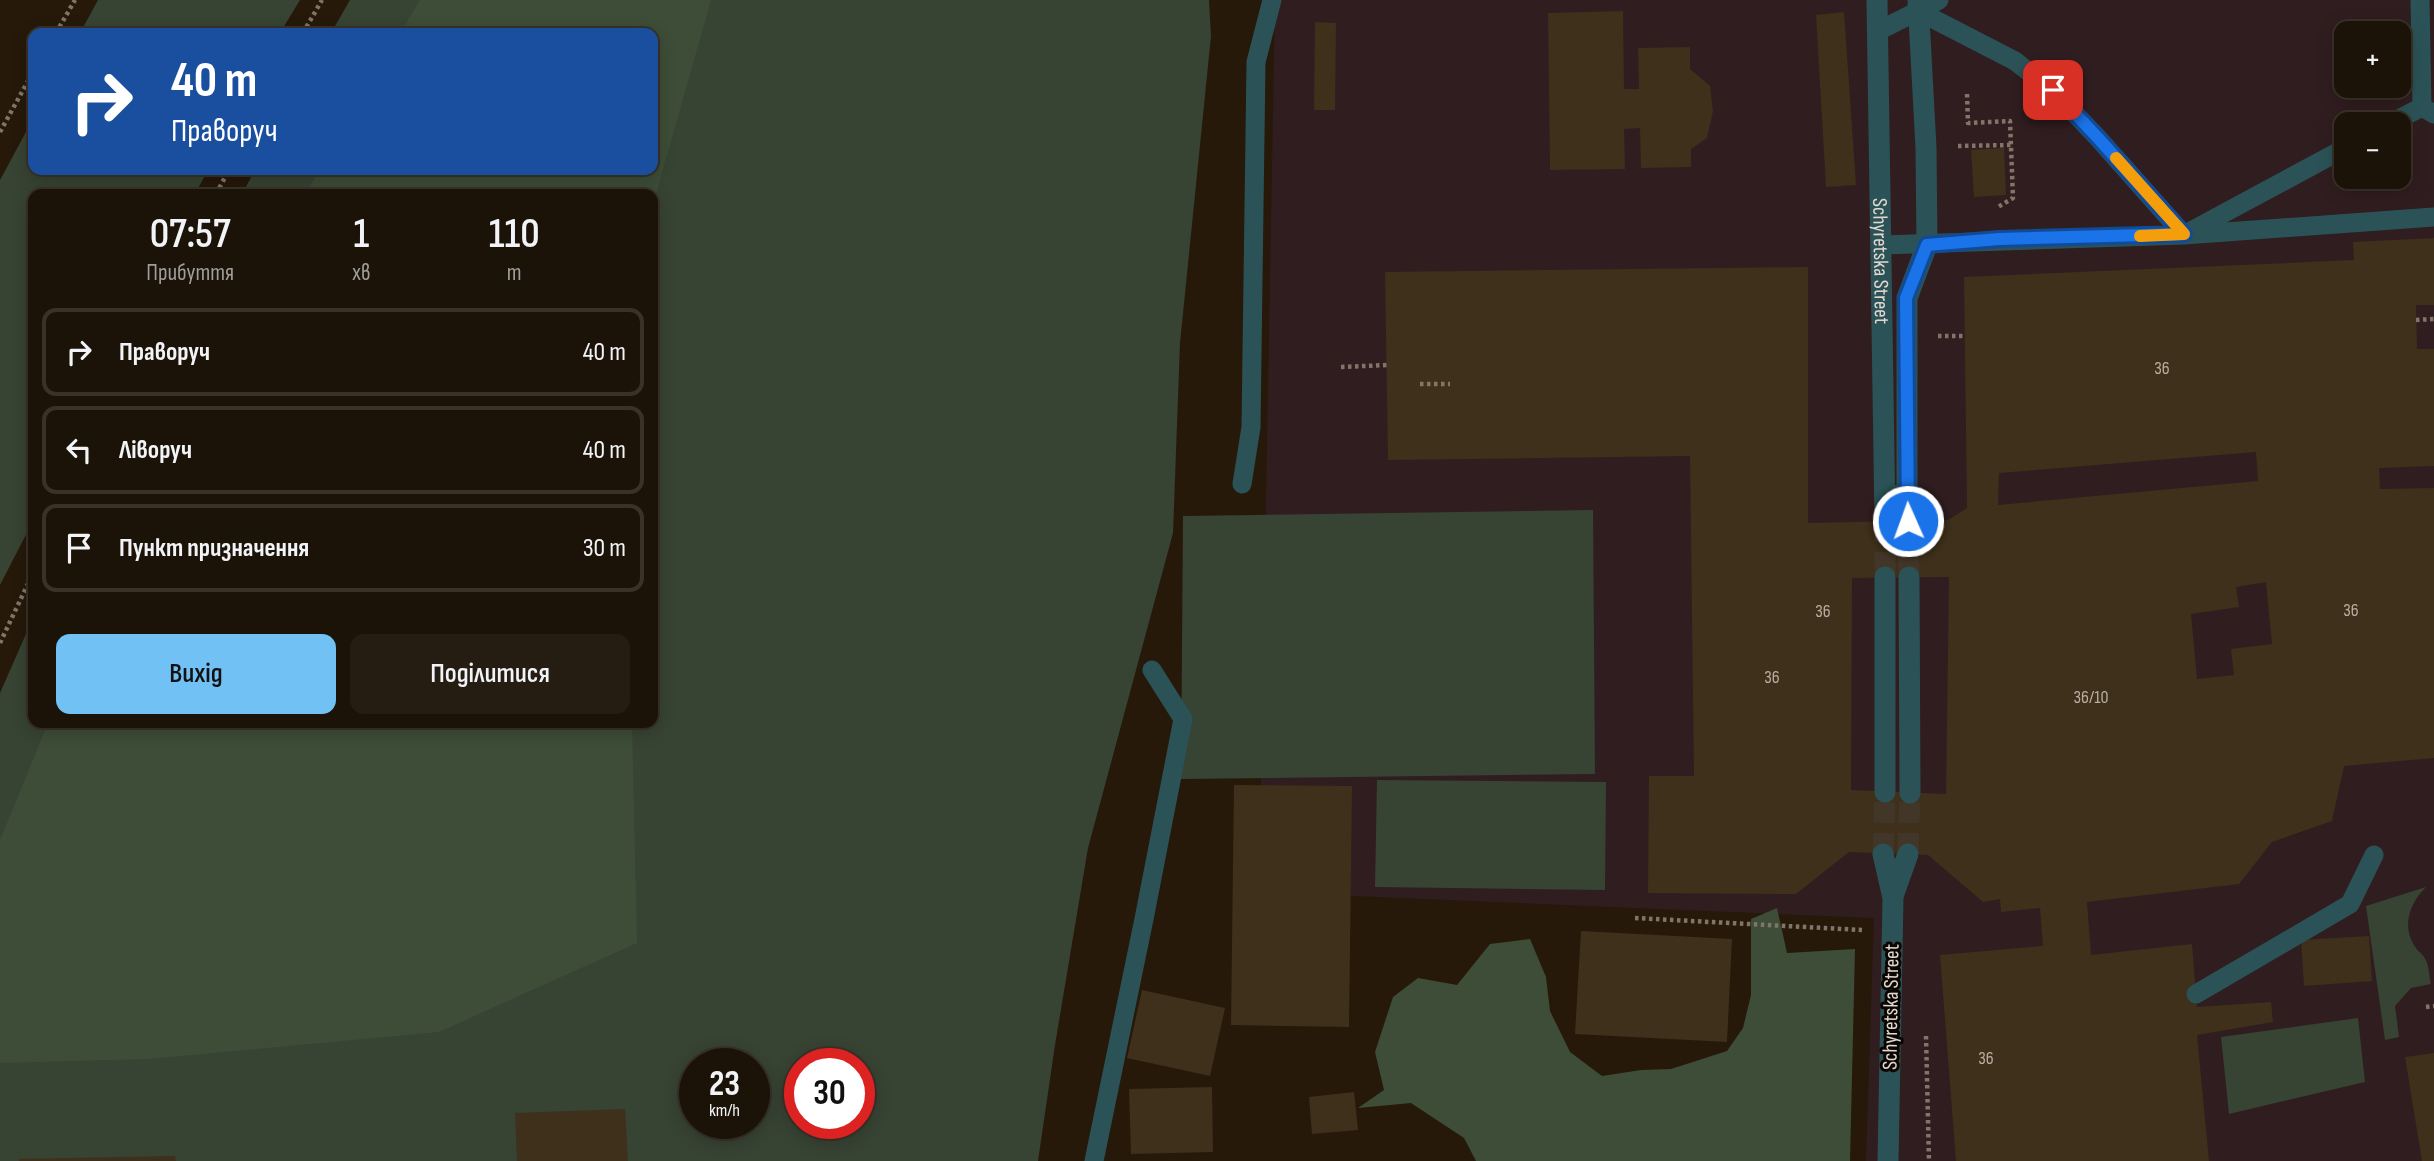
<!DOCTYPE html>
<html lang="uk">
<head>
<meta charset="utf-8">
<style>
	:root { --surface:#1c1308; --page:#251c12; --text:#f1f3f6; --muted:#a09e9c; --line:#3a3229; --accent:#71c1f5 }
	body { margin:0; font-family:"Sofia Sans Condensed",sans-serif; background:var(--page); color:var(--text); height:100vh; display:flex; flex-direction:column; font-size:26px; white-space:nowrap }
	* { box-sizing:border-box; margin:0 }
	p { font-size:23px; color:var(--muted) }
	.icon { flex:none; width:38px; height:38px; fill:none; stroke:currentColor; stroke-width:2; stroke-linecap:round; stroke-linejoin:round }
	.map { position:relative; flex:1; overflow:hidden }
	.panel { position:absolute; left:28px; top:189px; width:630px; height:539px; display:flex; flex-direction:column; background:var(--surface); border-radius:14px; box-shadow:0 4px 18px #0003,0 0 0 2px var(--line) }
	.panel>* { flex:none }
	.banner { position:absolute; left:28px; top:28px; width:630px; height:147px; border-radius:14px; box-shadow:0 4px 18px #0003,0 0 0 2px var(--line); background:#1a4fa0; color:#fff; overflow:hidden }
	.controls { position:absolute; left:2334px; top:21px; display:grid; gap:14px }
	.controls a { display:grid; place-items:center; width:77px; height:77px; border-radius:14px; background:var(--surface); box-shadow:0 4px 18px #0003,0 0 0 2px var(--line); font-size:35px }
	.speed { position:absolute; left:679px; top:1048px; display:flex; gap:14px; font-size:35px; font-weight:700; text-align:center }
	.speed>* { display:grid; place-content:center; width:91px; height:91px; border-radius:50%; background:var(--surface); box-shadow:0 4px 18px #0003,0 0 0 2px var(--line); line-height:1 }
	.speed small { font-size:18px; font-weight:400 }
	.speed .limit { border:10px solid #d22; background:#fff; color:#111 }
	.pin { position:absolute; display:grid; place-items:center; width:60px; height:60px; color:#fff; margin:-30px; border-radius:14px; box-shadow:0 4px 10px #0006 }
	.me { position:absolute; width:77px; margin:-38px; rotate:358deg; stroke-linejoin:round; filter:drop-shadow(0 0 5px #0008) }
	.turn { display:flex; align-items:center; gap:24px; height:147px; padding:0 28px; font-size:32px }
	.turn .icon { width:91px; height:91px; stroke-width:2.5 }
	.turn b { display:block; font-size:49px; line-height:60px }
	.eta { display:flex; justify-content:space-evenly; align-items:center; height:119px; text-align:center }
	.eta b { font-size:42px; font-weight:600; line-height:49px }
	.primary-button { display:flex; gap:14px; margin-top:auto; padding:14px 28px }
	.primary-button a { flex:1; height:80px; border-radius:14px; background:var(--accent); color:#111; font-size:28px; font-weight:600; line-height:80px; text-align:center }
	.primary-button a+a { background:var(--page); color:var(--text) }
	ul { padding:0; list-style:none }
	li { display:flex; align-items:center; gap:21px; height:88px; margin:0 14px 10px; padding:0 14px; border:4px solid var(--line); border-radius:14px }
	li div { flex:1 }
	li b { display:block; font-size:26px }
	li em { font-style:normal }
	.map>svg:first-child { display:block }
	.commercial { fill:#301d1f; fill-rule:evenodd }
	.green { fill:#374333; fill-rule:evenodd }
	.forest { fill:#3d4d37 }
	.building { fill:#3e301a; fill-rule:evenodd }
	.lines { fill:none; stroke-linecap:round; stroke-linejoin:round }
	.minor-tunnel { stroke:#423628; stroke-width:21; stroke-dasharray:21 10; stroke-linecap:butt }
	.path { stroke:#807569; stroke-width:4.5; stroke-dasharray:3.5 3.5; stroke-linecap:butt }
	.service { stroke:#2b5357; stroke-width:19 }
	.minor { stroke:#2b5357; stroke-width:21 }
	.route-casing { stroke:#114b97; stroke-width:18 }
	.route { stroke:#1a73e8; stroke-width:12 }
	.slow { stroke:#f59e0b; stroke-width:12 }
	.labels { text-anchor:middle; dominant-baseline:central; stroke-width:6; stroke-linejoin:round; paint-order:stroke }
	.number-label { font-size:18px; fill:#b8aea2 }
	.street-label { font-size:21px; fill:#e1d8cf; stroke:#0b0602 }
</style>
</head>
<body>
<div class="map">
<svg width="2434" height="1161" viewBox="0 0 2434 1161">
	<rect width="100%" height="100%" fill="#26190a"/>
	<!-- commercial -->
	<path class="commercial" d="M1275,0H2434V1161H1866L1874,918L1259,892ZM2347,33H2399V86H2347ZM2347,124H2399V177H2347Z"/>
	<!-- green -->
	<path class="green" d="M98,0H300L280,33H80Z
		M350,0H1209L1211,36L1180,343L1173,533L1088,848L1055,1045L1038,1161H0V693L33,618V723H653V194H242L255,170H653V33H331ZM695,1064H754V1124H695ZM800,1064H859V1124H800Z
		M33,119V170H208L195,194H33V521L0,585V180Z
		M1593,510L1595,774L1181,779L1183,516Z
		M1377,780L1606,782L1605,890L1375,887Z
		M2426,887C2409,904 2401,927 2416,948C2418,952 2422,953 2424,957C2429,963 2429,976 2431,984L2411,988L2395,1006L2399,1037L2385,1040L2366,906Z
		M2358,1018L2365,1082L2229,1114L2221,1037Z"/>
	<!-- forest -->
	<path class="forest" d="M420,0H711L653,205V194H305L320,170H653V33H400Z
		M48,723H632L637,943L439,1032L149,1059L0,1063V840Z
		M1777,908L1787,953L1855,949L1850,1161H1476L1464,1138L1411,1103L1358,1108L1384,1090L1375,1052L1393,997L1418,978L1457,985L1490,944L1530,939L1546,977L1550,1011L1570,1052L1602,1076L1641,1070L1671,1069L1727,1051L1743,1028L1751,995V919Z"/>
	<!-- building -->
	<path class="building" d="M1623,11L1624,89H1639L1638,48L1690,47V69L1710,86L1713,111L1707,138L1691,149V167L1641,168L1640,128L1624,129L1625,169L1550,170L1548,13Z
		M1844,12L1856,185L1826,187L1816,15Z
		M1315,22L1336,23L1335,110H1314Z
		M2004,148L2006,195L1974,197L1971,150Z
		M2434,238V305H2416L2417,349H2434V466L2379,468L2380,489L2434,488V758L2344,766L2332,821L2272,842L2239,884L2087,902L2091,955L2192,944L2197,1007L2271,1002L2273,1022L2197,1035L2209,1161H1956L1940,955L2043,946L2040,908L2001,912L2000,899L1983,902L1928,855L1849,852L1796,894L1648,893L1649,776H1694L1690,456L1388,460L1385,272L1808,267V523L1948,520L1967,508L1964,277L2354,260L2353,242ZM2256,452L2258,481L1998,505L1999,473ZM1949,577L1946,794L1851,790L1852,578ZM2266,582L2272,644L2231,649L2234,675L2197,679L2191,614L2239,607L2236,587Z
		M1234,785L1352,786L1349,1027L1231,1025Z
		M1581,931L1732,939L1727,1042L1575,1034Z
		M2369,936L2372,981L2304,986L2301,940Z
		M1142,990L1225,1008L1210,1076L1127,1058Z
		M2434,1053V1161H2422L2405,1057Z
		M1212,1087L1213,1152L1131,1154L1129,1089Z
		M1354,1092L1358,1130L1312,1134L1309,1097Z
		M625,1109L628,1161H517L515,1113Z
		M175,1156L176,1161H19V1159Z"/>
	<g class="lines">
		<!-- minor-tunnel -->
		<path class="minor-tunnel" d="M1885,521V577
			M1908,521L1909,577
			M1883,854L1885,792
			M1908,854L1910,793"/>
		<!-- path -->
		<path class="path" d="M56,33L75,0
			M303,33L322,0
			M1967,94L1968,123L2010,121L2013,198L1998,207
			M0,132L33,72
			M1958,146L2011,145
			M216,194L229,170
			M2416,320L2434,319
			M1938,336H1965
			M1341,367L1387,365
			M1420,384H1450
			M0,643L33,573
			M1635,918L1862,930
			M2426,1007L2434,1006
			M1926,1036L1929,1161"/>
		<!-- service -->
		<path class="service" d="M2420,0L2422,107L2434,114
			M1918,11L1939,0
			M1878,31L1918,11L2015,61L2053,91L2098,138L2184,235
			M2389,124L2422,107
			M2191,231L2347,147
			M1882,245L2184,235L2434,217
			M1242,484L1251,427L1256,62L1272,0
			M2196,994L2350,904L2374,855
			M1094,1161L1144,919L1183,719L1152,670"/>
		<!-- minor -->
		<g class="minor">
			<path id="s1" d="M1877,0L1885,521"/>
			<path d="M1907,495L1908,521"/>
			<path d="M1885,496L1907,495V298L1927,245L1926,148L1918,0"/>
			<path d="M1909,577L1910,793"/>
			<path d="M1885,792V577"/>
			<path d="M1883,854L1893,898L1888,1161"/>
			<path d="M1893,896L1908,854"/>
		</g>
	</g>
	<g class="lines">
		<!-- route casing -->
		<g class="route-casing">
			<path id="route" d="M1908,521L1906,298L1927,245L1999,239L2184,234L2098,138L2053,90"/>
		</g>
		<!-- route -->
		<use href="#route" class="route"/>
		<!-- slow -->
		<path class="slow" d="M2116,158L2184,234L2140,236"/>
	</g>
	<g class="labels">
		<!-- number labels -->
		<g class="number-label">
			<text x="2162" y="368">36</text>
			<text x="2351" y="610">36</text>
			<text x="1823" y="611">36</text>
			<text x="1772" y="677">36</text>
			<text x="2091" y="697">36/10</text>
			<text x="1986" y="1058">36</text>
		</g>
		<!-- street labels -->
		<g class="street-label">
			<text stroke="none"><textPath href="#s1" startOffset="261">Schyretska Street</textPath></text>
			<text transform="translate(1891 1007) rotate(-89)">Schyretska Street</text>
		</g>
	</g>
</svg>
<div class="controls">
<a>+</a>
<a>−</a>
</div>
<div class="speed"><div>23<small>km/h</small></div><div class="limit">30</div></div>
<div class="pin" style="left:2053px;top:90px;background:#d93025"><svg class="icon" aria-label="arrive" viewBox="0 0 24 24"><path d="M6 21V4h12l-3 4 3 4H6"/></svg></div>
<svg class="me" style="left:1908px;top:521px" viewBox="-20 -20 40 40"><circle r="17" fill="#1a73e8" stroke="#fff" stroke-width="3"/><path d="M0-11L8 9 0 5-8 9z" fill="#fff"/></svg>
<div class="banner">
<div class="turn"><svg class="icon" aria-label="right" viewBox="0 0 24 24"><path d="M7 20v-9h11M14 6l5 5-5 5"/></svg><div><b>40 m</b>Праворуч</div></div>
</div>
<section class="panel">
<div class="eta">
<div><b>07:57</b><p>Прибуття</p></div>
<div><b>1</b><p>хв</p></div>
<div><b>110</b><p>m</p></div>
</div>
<ul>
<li><svg class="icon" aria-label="right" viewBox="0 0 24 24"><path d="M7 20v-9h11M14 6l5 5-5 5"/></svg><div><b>Праворуч</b></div><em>40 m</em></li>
<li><svg class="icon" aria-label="left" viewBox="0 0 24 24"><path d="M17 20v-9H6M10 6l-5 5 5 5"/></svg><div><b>Ліворуч</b></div><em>40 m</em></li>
<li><svg class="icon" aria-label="arrive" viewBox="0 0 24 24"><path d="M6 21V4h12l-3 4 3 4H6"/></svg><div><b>Пункт призначення</b></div><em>30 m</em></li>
</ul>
<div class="primary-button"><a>Вихід</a><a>Поділитися</a></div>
</section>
</div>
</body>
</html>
